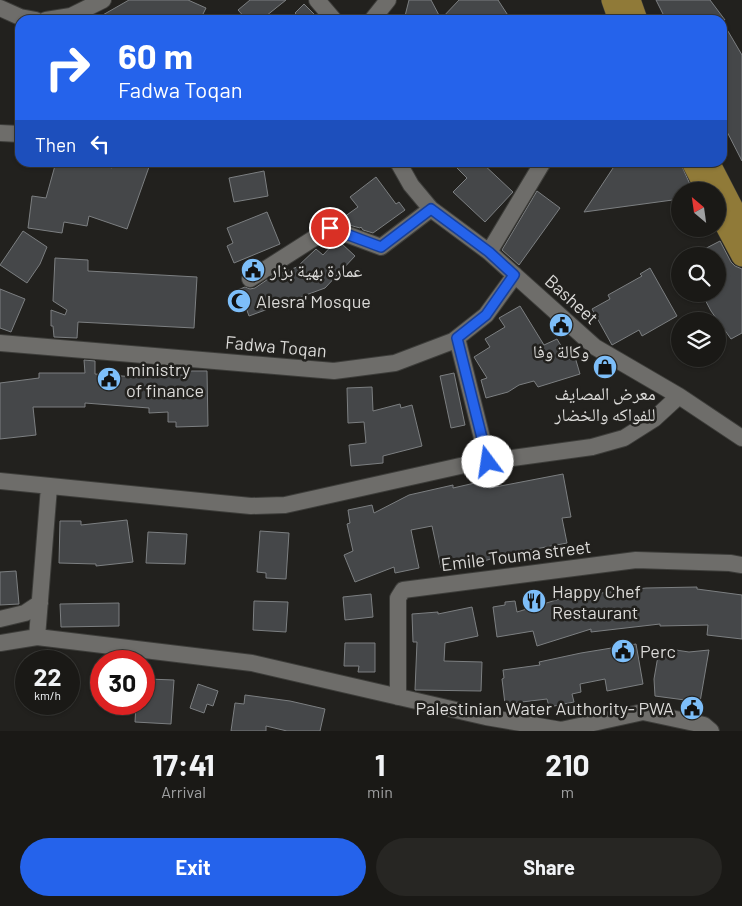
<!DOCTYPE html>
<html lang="en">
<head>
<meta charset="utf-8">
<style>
	:root { --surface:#1a1916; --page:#272623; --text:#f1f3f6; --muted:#9fa0a1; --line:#383835; --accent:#2563eb }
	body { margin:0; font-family:Barlow,"Noto Naskh Arabic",sans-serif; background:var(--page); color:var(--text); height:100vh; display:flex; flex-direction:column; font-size:19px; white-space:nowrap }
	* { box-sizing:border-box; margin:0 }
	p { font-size:16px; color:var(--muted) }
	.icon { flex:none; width:28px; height:28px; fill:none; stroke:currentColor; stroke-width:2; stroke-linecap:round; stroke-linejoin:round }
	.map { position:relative; height:731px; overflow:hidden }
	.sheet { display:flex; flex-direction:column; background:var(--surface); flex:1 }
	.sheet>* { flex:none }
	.top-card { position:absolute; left:15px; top:15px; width:712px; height:152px; border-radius:15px; box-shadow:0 1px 4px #0004,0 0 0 1px var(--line); background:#2563eb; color:#fff; overflow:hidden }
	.needle { width:32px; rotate:331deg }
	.buttons { position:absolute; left:671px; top:182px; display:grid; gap:10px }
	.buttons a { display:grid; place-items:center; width:55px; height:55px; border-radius:50%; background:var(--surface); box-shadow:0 1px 4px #0004,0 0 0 1px var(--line); font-size:25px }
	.speed { position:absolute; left:15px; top:650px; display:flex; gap:10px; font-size:25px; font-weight:700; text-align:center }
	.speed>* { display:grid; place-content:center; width:65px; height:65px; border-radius:50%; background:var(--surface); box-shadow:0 1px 4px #0004,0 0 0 1px var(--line); line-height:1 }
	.speed small { font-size:12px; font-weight:400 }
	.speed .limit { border:8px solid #d22; background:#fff; color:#111 }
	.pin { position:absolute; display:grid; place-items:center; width:42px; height:42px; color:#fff; margin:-21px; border:2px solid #fff; border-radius:50%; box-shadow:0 1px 5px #0007 }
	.me { position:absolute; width:55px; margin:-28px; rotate:346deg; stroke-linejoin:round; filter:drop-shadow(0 0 4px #0008) }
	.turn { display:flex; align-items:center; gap:18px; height:105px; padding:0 20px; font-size:22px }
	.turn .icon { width:65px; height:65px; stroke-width:2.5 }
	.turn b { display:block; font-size:35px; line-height:42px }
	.then { display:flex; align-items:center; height:48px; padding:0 20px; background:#0003; gap:10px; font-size:19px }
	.eta { display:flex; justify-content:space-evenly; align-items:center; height:85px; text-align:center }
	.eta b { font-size:30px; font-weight:700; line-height:35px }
	.primary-button { display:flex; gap:10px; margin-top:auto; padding:10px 20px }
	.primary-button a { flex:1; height:58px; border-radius:30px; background:var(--accent); color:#fff; font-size:20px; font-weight:700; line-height:58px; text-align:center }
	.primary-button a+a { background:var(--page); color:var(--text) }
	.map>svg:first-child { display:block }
	.building { fill:#454749; stroke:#7c7f81 }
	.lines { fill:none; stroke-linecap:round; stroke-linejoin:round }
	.minor-casing { stroke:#3d3d3a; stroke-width:18 }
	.major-casing { stroke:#3d3d3a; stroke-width:22 }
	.minor { stroke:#6e6d6a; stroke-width:16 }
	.major { stroke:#907a38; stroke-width:21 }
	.route-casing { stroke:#184099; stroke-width:12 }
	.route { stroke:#2563eb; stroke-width:9 }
	.labels { text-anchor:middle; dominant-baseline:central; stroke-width:5; stroke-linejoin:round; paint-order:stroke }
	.poi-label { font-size:18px; fill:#dbdad8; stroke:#22211e; text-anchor:start }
	.street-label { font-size:18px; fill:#dbdad8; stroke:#22211e }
</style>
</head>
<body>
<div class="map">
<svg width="742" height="731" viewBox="0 0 742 731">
	<rect width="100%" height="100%" fill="#22211e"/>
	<!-- building -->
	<path class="building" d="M129,0H188L206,8L200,20H94Z
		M250,0H286L261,20H247L238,10Z
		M409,0H431L441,19L459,0H498L511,20H404Z
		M656,0H710L725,20H666Z
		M304,4L314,14L308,20H302L295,13Z
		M722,21L742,55V161L722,122Z
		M56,162H92L112,168L114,162H136L149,167L127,229L89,216L87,226L64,222L62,233L28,228L32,196L46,198Z
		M451,162H481L513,192L485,222L453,192L467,178Z
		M617,162H680L693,191H680V199L584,212Z
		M264,171L268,196L234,202L229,178Z
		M376,177L396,204L399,202L405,210L373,233L363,230L361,227L360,228L349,225L344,217L358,207L350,197Z
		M537,191L560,208L519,265L502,250Z
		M267,212L280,244L234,263L227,246L233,243L227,228Z
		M23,231L47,247L40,264L27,283L0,265Z
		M336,241L341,243L355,256L325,288L249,316L245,305L235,309L230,293L245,287L250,289L255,288L271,277L297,267L316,249L323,255Z
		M720,241L731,262L735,266L742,269V333L731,339L711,311L702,294H718V256H691Z
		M55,258L88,260V271L197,277L194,328L78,322L77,338L54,337L53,326H51V310L65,315L67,310L53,301Z
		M650,268L677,316L642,336L639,330L612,345L592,309L610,299L608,295L642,276L640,274Z
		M0,289L25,299L11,332L0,328Z
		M520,306L544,345L557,339L569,359L575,357L580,374L538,387L534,381L519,385L508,392L486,398L481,380L487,378L474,357L490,347L485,339L505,327L499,318Z
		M84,360L95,361V374L149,378V375H187V371H207L208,426L176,427V422H168V412L149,413V408L85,403V407H33L36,435L0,439V383L39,378V373H85Z
		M454,373L465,425L451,428L440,376Z
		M372,387L373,411L400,404L401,408L412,405L422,446L383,456V463L351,466L349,445L366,443L364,422L348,423L347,388Z
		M563,474L571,517L562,518L567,543L504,555L484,561L483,559L441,568L432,526L411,530L419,568L395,573L394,567L355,582L344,555L353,551L347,524L350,523L348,510L372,505L374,513L409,495L453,485V488L488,480L490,488Z
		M127,520L133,562L96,566V564L59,563L60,521H81V525Z
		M260,531L289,533L286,579L266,578V573L257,572Z
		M148,532L187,534L185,564L146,563Z
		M16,571L19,604L0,605V572Z
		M697,587V589L742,595V639L707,635L708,625L660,626V624L591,632V629L537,646L533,631L497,637L493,607L505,605V602L515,601L517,612L566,597L646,588Z
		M371,594L373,617L345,620L343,597Z
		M254,601L288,602L286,632L253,630Z
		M119,603V626L61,627L60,604Z
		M472,607L478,636L445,643L444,661L482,662L481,691L415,690L417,642H413L412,614L438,612V614Z
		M345,643H375V672H358L359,666H344Z
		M636,644L643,684L607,691L605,679L580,684L581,692L572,694L574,702L549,707L547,699L505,704L502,679L504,678L503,670L540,665L539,662L581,653Z
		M669,649L689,652L709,650L700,702L655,696L654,679L659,650Z
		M148,679L174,680L171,724L135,722L136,704H144V691H148Z
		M198,684L218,691L213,706L207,704L204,713L190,708Z
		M245,695L290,701L325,709L320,731H287L266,726V731H231L235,703L244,704Z"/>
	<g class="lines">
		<!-- minor casing -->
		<g class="minor-casing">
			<path id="minor" d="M317,0L334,20
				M0,8L20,17L36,20
				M46,20L71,16L103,0
				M372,20L388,0
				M0,133L20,134
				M398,162L411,185L431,209L489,252L595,347L679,396L742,438
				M489,252L543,162
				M250,279L330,228L381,247L431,209
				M457,338L488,462
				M0,343L334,371L395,363L453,341L486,315L515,275
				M0,481L220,503L251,506L285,505L469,464L592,447L624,438L654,419L679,396
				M0,619L25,613L40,603
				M37,637L49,487
				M0,643L37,637L252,663L486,717L561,730L643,712L704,725L711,731
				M398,697V598L403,590L636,560L730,563L742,565"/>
		</g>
		<!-- major casing -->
		<g class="major-casing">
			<path id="major" d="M612,0L619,20
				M630,0L637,20
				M692,162L707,191
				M709,162L742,226
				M718,211L742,256"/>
		</g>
		<!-- minor -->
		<use href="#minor" class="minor"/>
		<!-- major -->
		<use href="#major" class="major"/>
	</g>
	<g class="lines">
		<!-- route casing -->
		<g class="route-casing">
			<path id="route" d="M330,228L381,247L431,209L489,252L514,275L486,315L457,338L488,462"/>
		</g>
		<!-- route -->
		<use href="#route" class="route"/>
	</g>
	<!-- icons -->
	<defs>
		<g id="civic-disc" transform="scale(1.25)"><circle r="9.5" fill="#7dbef9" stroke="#22211e"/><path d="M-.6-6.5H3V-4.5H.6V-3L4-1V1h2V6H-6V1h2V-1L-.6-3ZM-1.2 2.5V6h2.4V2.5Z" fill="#111"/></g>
		<g id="mosque-disc" transform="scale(1.25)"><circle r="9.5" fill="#7dbef9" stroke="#22211e"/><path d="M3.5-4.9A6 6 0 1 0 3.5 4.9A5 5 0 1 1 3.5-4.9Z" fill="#111"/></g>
		<g id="shop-disc" transform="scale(1.25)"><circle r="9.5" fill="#7dbef9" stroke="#22211e"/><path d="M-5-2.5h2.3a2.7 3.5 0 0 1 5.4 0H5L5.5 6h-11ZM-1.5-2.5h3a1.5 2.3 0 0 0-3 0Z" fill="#111"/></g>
		<g id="restaurant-disc" transform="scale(1.25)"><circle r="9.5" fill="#7dbef9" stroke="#22211e"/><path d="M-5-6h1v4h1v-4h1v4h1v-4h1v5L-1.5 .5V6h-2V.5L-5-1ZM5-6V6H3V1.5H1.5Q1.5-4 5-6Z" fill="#111"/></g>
	</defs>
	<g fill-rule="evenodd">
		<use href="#civic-disc" x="253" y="270"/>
		<use href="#mosque-disc" x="239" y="301"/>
		<use href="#civic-disc" x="561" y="325"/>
		<use href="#shop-disc" x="605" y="367"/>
		<use href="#civic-disc" x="109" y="379"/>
		<use href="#restaurant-disc" x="534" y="601"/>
		<use href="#civic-disc" x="623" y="651"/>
		<use href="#civic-disc" x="692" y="708"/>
	</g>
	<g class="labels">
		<!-- poi labels -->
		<g class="poi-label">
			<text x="270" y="270">عمارة بهية بزار</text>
			<text x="256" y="301">Alesra' Mosque</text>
			<text x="561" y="351" text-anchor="middle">وكالة وفا</text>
			<text x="126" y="369">ministry<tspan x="126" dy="21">of finance</tspan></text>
			<text x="605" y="393" text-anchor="middle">معرض المصايف<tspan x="605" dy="21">للفواكه والخضار</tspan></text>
			<text x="552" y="591">Happy Chef<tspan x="552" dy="21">Restaurant</tspan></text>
			<text x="640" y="651">Perc</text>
			<text x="674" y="708" text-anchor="end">Palestinian Water Authority- PWA</text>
		</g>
		<!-- street labels -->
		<g class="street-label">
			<text transform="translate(572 299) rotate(42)">Basheet</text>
			<text transform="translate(276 346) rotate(5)">Fadwa Toqan</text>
			<text transform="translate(516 555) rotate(-7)">Emile Touma street</text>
		</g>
	</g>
</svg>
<div class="buttons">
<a><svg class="needle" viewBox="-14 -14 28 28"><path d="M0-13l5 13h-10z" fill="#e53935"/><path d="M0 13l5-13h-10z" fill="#9fa0a1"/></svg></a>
<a><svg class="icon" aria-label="search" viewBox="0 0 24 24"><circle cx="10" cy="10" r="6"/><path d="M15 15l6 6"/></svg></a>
<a><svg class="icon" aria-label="layers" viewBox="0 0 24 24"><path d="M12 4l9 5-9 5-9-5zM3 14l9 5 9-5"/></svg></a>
</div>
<div class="speed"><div>22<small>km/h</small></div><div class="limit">30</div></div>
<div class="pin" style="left:330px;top:228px;background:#d93025"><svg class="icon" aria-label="arrive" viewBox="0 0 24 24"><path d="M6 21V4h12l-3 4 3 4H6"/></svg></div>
<svg class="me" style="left:488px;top:462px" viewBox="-20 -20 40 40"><circle r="19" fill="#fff"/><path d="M0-13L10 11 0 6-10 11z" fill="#2563eb"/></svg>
<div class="top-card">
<div class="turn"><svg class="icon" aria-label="right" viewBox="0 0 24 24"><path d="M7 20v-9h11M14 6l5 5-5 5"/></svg><div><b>60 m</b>Fadwa Toqan</div></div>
<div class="then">Then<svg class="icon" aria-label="left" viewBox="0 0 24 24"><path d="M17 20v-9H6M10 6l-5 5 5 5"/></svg></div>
</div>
</div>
<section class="sheet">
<div class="eta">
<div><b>17:41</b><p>Arrival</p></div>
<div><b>1</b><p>min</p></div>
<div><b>210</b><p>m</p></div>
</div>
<div class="primary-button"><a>Exit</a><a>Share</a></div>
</section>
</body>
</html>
